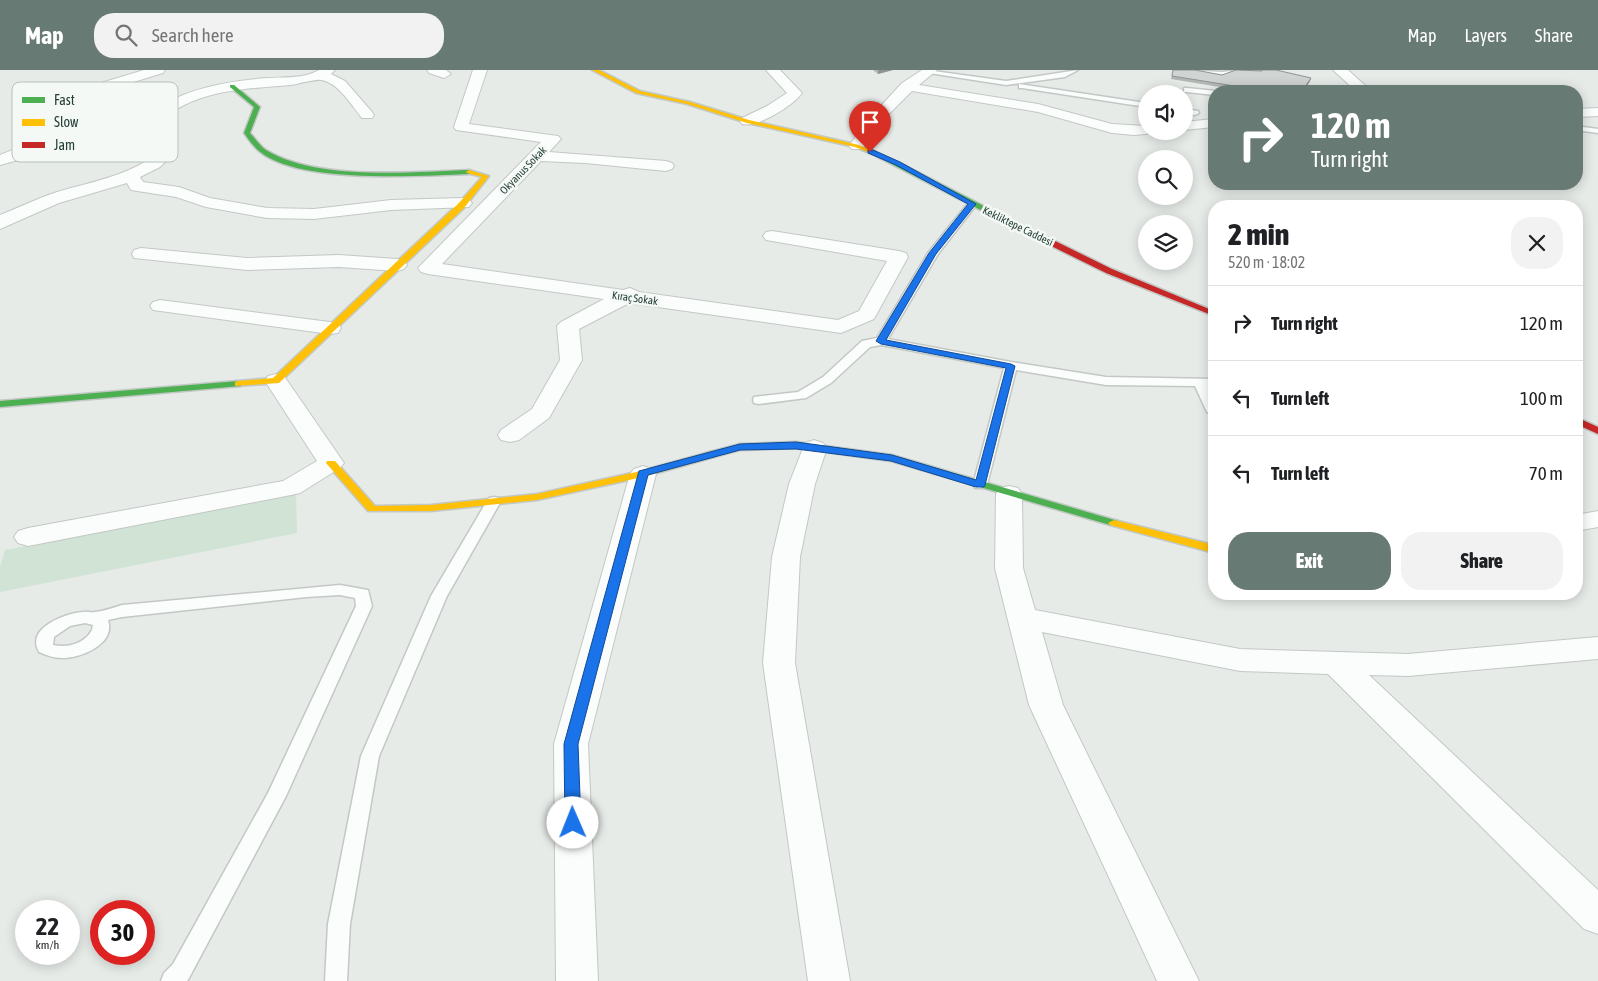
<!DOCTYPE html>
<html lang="en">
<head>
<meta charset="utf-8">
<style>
	:root { --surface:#fff; --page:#f2f2f2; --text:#202124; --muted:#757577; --line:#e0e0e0; --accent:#687a74 }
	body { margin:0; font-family:"Asap Condensed",sans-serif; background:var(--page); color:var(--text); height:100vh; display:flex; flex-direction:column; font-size:19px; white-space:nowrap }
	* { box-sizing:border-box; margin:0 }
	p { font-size:16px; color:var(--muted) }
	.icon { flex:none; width:28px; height:28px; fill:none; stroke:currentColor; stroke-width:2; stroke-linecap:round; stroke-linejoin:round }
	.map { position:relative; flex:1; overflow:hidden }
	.panel { position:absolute; left:1208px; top:130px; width:375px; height:400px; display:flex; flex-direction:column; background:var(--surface); border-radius:20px; box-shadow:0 2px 12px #0003 }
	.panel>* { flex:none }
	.guide { position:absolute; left:1208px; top:15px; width:375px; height:105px; border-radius:20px; box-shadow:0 2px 12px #0003; background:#687a74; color:#fff; overflow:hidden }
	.buttons { position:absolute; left:1138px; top:15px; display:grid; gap:10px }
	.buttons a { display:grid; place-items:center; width:55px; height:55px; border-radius:50%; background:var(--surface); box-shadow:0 2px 12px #0003; font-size:25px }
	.speed { position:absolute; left:15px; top:830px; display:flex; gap:10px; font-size:25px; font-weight:700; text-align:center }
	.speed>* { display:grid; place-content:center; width:65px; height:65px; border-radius:50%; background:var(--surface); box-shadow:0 2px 12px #0003; line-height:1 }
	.speed small { font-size:12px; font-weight:400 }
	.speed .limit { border:8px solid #d22; background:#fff; color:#111 }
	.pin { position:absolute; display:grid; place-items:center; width:42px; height:42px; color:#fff; margin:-51px -21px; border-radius:50% 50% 50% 0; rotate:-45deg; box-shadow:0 0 5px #0007 }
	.pin .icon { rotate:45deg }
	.me { position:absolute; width:55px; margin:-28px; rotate:359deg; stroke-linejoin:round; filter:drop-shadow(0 0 4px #0008) }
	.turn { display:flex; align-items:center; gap:18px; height:105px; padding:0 20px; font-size:22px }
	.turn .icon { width:65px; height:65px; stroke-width:2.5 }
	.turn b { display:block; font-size:35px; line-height:42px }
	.round { display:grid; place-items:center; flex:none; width:52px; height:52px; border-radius:20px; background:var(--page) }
	.headline { display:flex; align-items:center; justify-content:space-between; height:85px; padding:0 20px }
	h1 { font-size:30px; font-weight:800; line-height:38px }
	.cta { display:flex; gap:10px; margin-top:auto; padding:10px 20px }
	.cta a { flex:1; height:58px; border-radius:20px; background:var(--accent); color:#fff; font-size:20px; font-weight:800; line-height:58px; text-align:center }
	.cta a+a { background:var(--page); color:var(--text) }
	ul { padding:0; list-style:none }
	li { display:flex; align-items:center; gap:15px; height:75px; padding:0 20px; border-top:1px solid var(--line) }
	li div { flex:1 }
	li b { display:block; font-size:19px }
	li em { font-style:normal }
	header { display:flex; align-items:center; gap:30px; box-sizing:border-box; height:70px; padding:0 25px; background:var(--accent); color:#fff }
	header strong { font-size:24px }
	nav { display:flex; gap:28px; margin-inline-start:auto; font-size:18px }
	.search { width:350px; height:45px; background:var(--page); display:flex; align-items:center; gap:12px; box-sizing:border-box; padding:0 18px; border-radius:20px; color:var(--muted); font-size:19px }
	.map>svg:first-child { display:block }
	.green { fill:#d0e3d4 }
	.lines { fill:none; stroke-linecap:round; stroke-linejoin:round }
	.lane-casing { stroke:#c3c8c5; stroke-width:3 }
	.street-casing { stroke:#c3c8c5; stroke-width:2 }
	.fast-casing { stroke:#c2c8c5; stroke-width:3 }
	.slow-casing { stroke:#c2c8c5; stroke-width:3 }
	.jam-casing { stroke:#c2c8c5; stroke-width:3 }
	.lane { fill:#fbfcfc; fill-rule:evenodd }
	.street { fill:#fbfcfc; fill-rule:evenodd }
	.fast { fill:#4caf50; fill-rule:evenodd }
	.slow { fill:#ffc107; fill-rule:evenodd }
	.jam { fill:#c62828; fill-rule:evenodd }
	.wall { fill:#b3b6b5 }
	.shaded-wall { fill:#929493 }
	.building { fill:#d0d4d2; stroke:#929493 }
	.route { fill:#1a73e8; stroke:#114b97 }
	.labels { text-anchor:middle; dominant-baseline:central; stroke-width:5; stroke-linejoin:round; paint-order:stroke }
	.far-street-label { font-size:11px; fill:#243d35; stroke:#f4f9f6 }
	.key { fill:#f4f9f6; stroke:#b6c1bc; stroke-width:1 }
	.key-label { font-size:14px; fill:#243d35 }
</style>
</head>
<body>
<header>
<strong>Map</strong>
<div class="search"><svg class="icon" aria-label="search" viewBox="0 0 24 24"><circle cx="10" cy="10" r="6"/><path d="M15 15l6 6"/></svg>Search here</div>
<nav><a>Map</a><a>Layers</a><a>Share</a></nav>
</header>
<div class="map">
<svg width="1598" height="911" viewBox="0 0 1598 911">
	<rect width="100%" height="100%" fill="#e6ebe8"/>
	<!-- green -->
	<path class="green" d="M296,424L297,463L0,522V497L5,480Z"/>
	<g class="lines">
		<!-- lane casing -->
		<g class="lane-casing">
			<path id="lane" d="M926,0L1006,11L1078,0L1065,7L1006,15L929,3Z
				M1187,0L1222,2L1240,0L1222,6Z
				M1019,14L1146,33V37L1022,18H1019Z
				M1184,18H1187L1216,21H1214V25L1187,22H1184Z
				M1184,39L1198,41L1199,43L1195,45L1184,43Z
				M1576,56L1598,59V63L1576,60Z
				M972,131L977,134L938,184L888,269L1011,292L1106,307L1214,309V317H1208L1214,329V346L1207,342L1195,316L1106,315L1016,300L987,415L985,418H975L973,415L1004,298L881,275L870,277L831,313L806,328L759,334L754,333L753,330L754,327L798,322L823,307L862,271L877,268L928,183L969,132Z
				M494,427L499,428L501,431L447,526L379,686L350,854L347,911H325L328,854L361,686L431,526L487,431L489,428Z
				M340,515L368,520L372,536L286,726L189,908L187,911H161L164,903L173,894L268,723L356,536L355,528L340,525L306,527L122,547L108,550C116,574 81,588 62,588C54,588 46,585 39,582C25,558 66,543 83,542C87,541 91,543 95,542C104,541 113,538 122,535ZM85,553L93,555L92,560C84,574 68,578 53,575L54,567L70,556Z"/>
		</g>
		<!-- street casing -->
		<g class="street-casing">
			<path id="street" d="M144,0H165L163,3L94,24L89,25L82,21L84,18Z
				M319,0H335L331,4L345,11L372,42L374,45L372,48H362C352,36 338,12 321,10C314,9 299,14 291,15C241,19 185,20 151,61L173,84L160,97L140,107L143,112L179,117L210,128L267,138L314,139L391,130L463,128L469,129L472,133L469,137L391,140L314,149L267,148L206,137L176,127L131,120L127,113L59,133L0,159V145C18,138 36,129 54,123C89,112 127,107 156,84L141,70L136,61C163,21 221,12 267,8C284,7 303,9 319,0Z
				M427,0H446L451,4L444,8L429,3Z
				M473,0H487L469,54L558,66L561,69L549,82L666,91L672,93L674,96L672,99L666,101L585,93L541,91L442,194L623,220L630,218L639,222L838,250L859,241L887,191L772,171L766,170L763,166L766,162L772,161L899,181L906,183L908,187L874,249L841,263L629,233L579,259L582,290L549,348L519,370L510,372L501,370L498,365L501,360L532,339L560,290L557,256L561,252L604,229L428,204L421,202L418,198L541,72L456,60L454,57Z
				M766,0H780L802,23C793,36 757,58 742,54L740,51L742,48L767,36L787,23Z
				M922,0H937L919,15L1038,34L1112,54L1146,56V61H1153L1146,64L1134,65L1112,63L1038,42L912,21L886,47L862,79H852L849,76L867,51L902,13Z
				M1333,0H1348L1371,21H1356Z
				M1598,38V46L1576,47V39Z
				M1214,49V57L1184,60V52Z
				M69,57L74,59L77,62L74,65L18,90L0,95V85Z
				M141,178L247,188L339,185L397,189L404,191L407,195L404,199L397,201L339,197L247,200L134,188L132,184L134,180Z
				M160,230L330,252L338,253L341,258L338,263L330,264L153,240L150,236L153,232Z
				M276,304L284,306L344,393L340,398L300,423L291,425L28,476L18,473L14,467L18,461L28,458L283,411L317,391L265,311L268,306Z
				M814,370L823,373L827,378L815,414L800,487L795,593L850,911H808L763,593L772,487L789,414L805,373Z
				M643,396L652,399L656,404L588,674L598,911H556L554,674L630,404L634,399Z
				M1009,416L1018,418L1022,424L1023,498L1035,540L1240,579L1408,584L1598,567V589L1408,606L1369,605L1598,820V864L1584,859L1328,604L1240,601L1042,562L1063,635L1199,911H1157L1029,635L995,498L996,424L1000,418Z
				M1598,441V457L1576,461V445Z"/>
		</g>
		<!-- fast casing -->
		<g class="fast-casing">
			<path id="fast" d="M230,15H234L260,37L250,63C255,68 260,76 266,80C317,111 410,102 469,100L472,102L469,104C419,106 297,114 259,81C253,76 248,69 244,63L254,37L230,17Z
				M870,79L900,93L1046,168L1039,170L868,82L867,81Z
				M238,311L241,312V316L0,337V331Z
				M796,372L892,385L1118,451L1120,453L1118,455H1110L891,391L796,378L740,380L710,388L705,385L706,383L740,374Z"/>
		</g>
		<!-- slow casing -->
		<g class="slow-casing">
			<path id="slow" d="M592,0H599L640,21L690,32L749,50L859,75L873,81L870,83L855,77L747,53L687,34L636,23Z
				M469,100L489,106L464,138L279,313L235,316V312L238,311L273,308L458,134L482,107L467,103L466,102Z
				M710,382L715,385L714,387L643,407L537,430L431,441H368L326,393L327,391H335L375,436L431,435L537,424L641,401Z
				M1114,450L1214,475V483L1110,455L1108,453Z"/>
		</g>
		<!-- jam casing -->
		<g class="jam-casing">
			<path id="jam" d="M1039,166H1045L1112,199L1214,241V246L1106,203L1039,170Z
				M1576,347L1598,357V364L1576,354Z"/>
		</g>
		<!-- lane -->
		<use href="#lane" class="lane"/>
		<!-- street -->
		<use href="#street" class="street"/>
		<!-- fast -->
		<use href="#fast" class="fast"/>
		<!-- slow -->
		<use href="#slow" class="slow"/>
		<!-- jam -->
		<use href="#jam" class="jam"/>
	</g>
	<!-- wall -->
	<path class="wall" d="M873,0H893L878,4Z
		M1173,0L1222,5L1236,0H1276L1311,8L1310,11L1304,21H1244L1171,9Z"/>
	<!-- shaded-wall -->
	<path class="shaded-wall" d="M878,0H893L878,4Z
		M1311,8L1310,11L1304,21H1302Z"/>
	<!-- building -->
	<path class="building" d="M1173,0H1195L1222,5L1236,0L1262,1V0H1276L1311,8L1302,21H1266L1172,6Z"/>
	<!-- route -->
	<path class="route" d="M868,80H873L900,92L976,134L936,184L886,270L1011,294L1015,296L985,415L984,417H976L891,391L796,379L740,380L648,405L578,674L581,753L578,758L573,759L568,758L565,753L564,674L639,401L740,374L796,372L892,385L976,410L1006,298L881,274L876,271L929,183L968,134L896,95L868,83Z"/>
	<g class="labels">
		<!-- far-street labels -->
		<g class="far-street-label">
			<text transform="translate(523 100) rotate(-46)">Okyanus Sokak</text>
			<text transform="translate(1018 156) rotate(26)">Kekliktepe Caddesi</text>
			<text transform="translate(635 228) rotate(8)">Kıraç Sokak</text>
		</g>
	</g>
	<!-- legend -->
	<rect x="12" y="12" width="166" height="80" rx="8" class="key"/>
	<rect x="22" y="27" width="23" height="6" fill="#4caf50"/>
	<rect x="22" y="49" width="23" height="7" fill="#ffc107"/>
	<rect x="22" y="72" width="23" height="6" fill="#c62828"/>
	<g class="key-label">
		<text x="54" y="35">Fast</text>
		<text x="54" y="57">Slow</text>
		<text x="54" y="80">Jam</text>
	</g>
</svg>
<div class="buttons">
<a><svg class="icon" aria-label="sound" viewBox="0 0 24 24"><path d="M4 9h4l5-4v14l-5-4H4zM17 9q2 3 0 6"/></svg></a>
<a><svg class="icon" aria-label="search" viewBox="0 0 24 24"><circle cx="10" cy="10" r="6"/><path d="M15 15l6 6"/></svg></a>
<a><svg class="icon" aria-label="layers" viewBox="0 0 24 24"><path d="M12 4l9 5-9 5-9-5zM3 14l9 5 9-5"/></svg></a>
</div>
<div class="speed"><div>22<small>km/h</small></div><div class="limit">30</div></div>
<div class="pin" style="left:870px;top:82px;background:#d93025"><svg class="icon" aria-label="arrive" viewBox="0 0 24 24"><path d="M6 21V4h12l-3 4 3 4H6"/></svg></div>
<svg class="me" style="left:573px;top:753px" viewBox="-20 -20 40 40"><circle r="19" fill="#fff"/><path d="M0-13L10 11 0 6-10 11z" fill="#1a73e8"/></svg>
<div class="guide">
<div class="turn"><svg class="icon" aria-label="right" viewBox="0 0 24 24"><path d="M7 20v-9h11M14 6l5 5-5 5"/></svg><div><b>120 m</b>Turn right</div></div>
</div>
<section class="panel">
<div class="headline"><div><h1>2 min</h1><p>520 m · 18:02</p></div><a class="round"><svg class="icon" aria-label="close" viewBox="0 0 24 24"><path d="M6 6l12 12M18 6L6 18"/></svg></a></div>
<ul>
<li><svg class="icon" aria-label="right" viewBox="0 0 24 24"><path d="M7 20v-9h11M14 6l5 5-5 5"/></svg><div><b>Turn right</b></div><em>120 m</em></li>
<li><svg class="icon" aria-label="left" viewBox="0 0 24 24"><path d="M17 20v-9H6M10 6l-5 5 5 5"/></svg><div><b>Turn left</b></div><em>100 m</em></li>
<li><svg class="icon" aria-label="left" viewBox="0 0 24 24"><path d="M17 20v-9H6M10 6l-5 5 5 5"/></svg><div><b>Turn left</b></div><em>70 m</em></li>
</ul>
<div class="cta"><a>Exit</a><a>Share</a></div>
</section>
</div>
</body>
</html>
